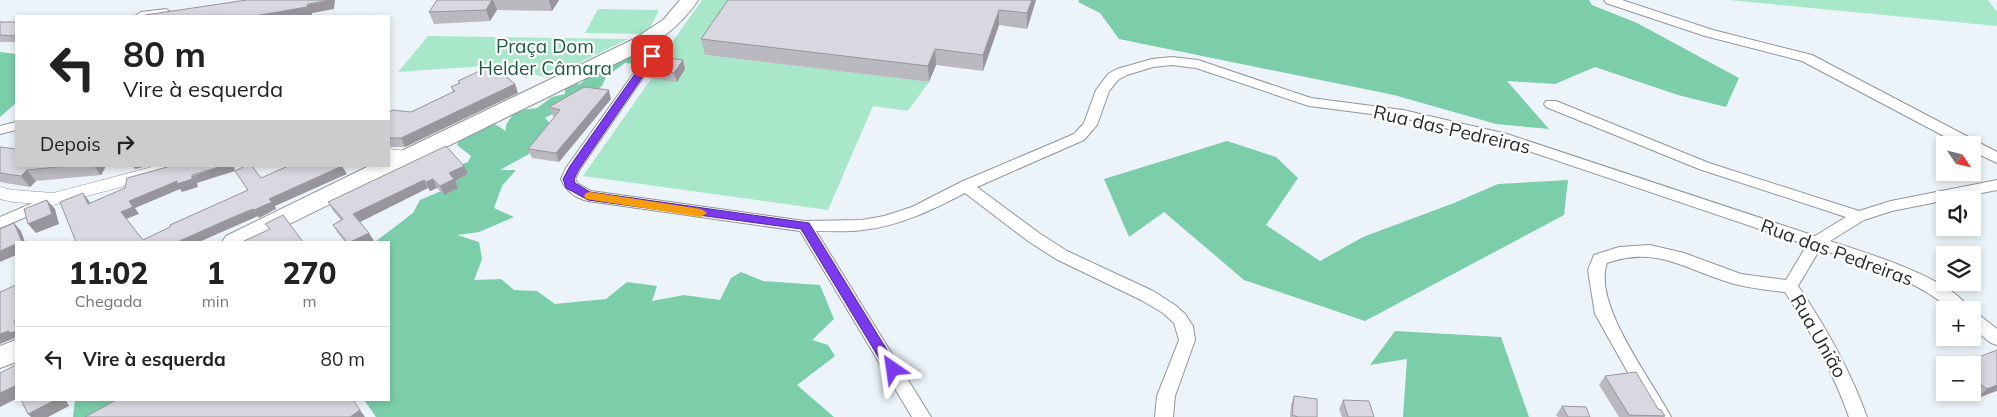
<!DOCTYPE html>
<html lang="pt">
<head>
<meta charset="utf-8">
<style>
	:root { --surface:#fff; --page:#f6f6f6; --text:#222; --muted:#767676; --line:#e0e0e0 }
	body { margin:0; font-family:Mulish,sans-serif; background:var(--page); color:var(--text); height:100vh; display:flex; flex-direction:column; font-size:19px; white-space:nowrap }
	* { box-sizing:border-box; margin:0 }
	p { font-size:16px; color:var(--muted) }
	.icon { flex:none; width:28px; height:28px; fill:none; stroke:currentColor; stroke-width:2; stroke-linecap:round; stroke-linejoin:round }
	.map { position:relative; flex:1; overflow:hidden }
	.panel { position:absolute; left:15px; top:241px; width:375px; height:160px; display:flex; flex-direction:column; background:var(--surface); border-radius:0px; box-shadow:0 2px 8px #0003 }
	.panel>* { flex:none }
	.top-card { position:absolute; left:15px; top:15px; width:375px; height:152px; border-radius:0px; box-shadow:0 2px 8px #0003; background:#fff; color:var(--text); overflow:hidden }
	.needle { width:32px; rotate:125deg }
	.buttons { position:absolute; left:1936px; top:136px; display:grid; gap:10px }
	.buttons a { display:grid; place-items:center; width:45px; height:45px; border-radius:0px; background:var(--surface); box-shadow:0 2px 8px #0003; font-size:25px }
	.pin { position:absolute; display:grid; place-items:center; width:42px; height:42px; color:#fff; margin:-21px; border-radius:10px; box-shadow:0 2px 8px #0006 }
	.me { position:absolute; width:55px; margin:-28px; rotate:328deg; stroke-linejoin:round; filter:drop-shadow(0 0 4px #0008) }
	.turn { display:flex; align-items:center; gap:18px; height:105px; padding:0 25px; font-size:22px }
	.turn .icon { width:65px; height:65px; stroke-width:2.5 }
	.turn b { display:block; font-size:35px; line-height:42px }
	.then { display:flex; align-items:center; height:48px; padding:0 25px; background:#0003; gap:10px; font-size:19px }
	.eta { display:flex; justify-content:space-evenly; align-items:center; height:85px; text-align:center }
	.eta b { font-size:30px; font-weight:800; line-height:35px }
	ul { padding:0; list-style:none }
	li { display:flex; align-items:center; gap:15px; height:65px; padding:0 25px; border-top:1px solid var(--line) }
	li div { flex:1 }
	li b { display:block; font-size:19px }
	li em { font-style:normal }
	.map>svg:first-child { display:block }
	.green { fill:#a8e7c9 }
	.forest { fill:#7bcea9 }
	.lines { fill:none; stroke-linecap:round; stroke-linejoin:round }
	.minor-casing { stroke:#90969c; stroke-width:2 }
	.tertiary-casing { stroke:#90969c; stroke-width:1 }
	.primary-casing { stroke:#90969c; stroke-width:2 }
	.minor { fill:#fff; fill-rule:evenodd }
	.tertiary { fill:#fff; fill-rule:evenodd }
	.primary { fill:#fff; fill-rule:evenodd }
	.wall { fill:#bbb9c0 }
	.shaded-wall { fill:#98969c }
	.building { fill:#d9d7df; stroke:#98969c }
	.route { fill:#7c3aed; stroke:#51269a }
	.slow { fill:#f59e0b }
	.labels { text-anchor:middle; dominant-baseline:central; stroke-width:4.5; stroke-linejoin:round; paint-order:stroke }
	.park-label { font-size:19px; fill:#1c5c43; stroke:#fff }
	.street-label { font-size:19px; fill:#292c2e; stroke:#fff }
</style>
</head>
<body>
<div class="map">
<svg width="1997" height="417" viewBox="0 0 1997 417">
	<rect width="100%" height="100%" fill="#ecf4f9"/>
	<!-- green -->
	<path class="green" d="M702,0H741L705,55L929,82L908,111L873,106L828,210L583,176L651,79L677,81L656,65Z
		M1729,0H1988L1997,12V26Z
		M598,9L659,10L647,34L585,33Z
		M428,36L628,39L548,78L497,65L398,72Z"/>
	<!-- forest -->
	<path class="forest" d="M1079,0H1589L1592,5L1637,23L1739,78L1726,107L1678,95L1595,67L1555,84L1507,81L1549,129L1496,124L1394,95L1119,39L1100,13L1078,2Z
		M643,49L645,53L635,64L625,63L606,77L602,86L594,92L545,118L549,122L541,141L529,154L500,170H516L502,186L494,208L514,217L479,232L457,235L479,242L482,259L474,280L501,279L514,290L537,291L555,304L606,299L627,282L657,286L652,301L684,295L720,300L731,278L741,272L763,281L820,285L834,319L812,340L828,345L835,356L797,385L834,417H376L364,400H389V242H375L413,213L420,200L441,191L444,195L453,182L468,174L460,165L468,162L471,156L457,145L459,139L493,123L506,131V125L515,111L537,108L552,97L565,94V87L577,82L579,85L590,75L597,76L602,69Z
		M0,52L16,54V103L0,117Z
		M1227,141L1276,157L1298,178L1266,225L1320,261L1363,237L1454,203L1498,184L1568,180L1564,215L1365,321L1244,280L1164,212L1129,237L1104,179Z
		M1395,331L1501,337L1529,417H1403L1407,359L1370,365Z
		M75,400H131L117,417H73Z"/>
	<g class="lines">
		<!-- minor casing -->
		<g class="minor-casing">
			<path id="minor" d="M1604,0H1622L1713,30L1812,55L1997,152V163L1972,151V145H1961L1802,61L1705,36L1606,3Z
				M166,9L172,13L170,16H135L141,12Z
				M659,27L665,31L658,56L580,169L575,179L578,184L591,191L805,221L862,220L884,216L912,207L961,182L1074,134L1084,123L1096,90L1108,74L1117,69L1152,59L1172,57L1198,60L1311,98L1403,110L1507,134L1815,236L1846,217L1699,169L1546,107L1544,104L1546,101H1556L1709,163L1859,211L1891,201L1997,180V190L1892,211L1864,220L1830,241C1864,252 1954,279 1970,310H1951C1915,278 1865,265 1820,249L1798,286C1826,327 1850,370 1867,417H1849C1833,372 1811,332 1785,292C1766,290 1747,288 1728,282C1682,268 1657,246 1607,263C1592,304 1652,380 1671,417H1653L1595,314L1588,270L1594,255L1619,247L1650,245L1684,253L1741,274L1786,280L1807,245L1499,141L1403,118L1309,106L1196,68L1172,65L1153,67L1127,75L1118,80L1109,91L1097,125L1084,140L977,187L1039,233L1067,251L1153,291L1175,305L1185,314L1193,326L1195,340L1175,396L1173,417H1155L1157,396L1179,340L1174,323L1163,313L1141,300L1056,259L1028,241L965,193C932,210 900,226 863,230C848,232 831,231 816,231L931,417H912L800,231L588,201C575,198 566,191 561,179L566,168L646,56L653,31Z
				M16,122V130L0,134V126Z
				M42,199L47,200L49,204L47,208L0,228V217Z
				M1972,312L1978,314L1997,329V345L1991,343L1972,328Z"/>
		</g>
		<!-- tertiary casing -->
		<g class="tertiary-casing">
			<path id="tertiary" d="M389,149L415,152L417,156L415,160L409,161L389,159Z
				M156,166H187L185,170L53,205L13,202L0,199V187L13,190L53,193Z"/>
		</g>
		<!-- primary casing -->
		<g class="primary-casing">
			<path id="primary" d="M680,0H698C681,26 659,41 631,56L253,242H222L226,236L369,166H389V157L634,39L663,20Z
				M16,340V362L0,368V346Z"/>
		</g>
		<!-- minor -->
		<use href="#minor" class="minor"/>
		<!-- tertiary -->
		<use href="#tertiary" class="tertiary"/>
		<!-- primary -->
		<use href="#primary" class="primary"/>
	</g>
	<!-- wall -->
	<path class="wall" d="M437,0H559L552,11L497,10L490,21L434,24L429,12Z
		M728,0H1036L1027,29L999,25L983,71L936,65L929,82L705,55L701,39Z
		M0,22H16V42H0Z
		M683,60L685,69L677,82L647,78L645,69Z
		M458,81L515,84L518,93L405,147H389V113L411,112L453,92L451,87L459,83Z
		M611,99L559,162L532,158L528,149L554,117L553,116L549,107Z
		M0,147L16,166H106L101,175L36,181L30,187L0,182Z
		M464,166L468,174L455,181L458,188L444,195L437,188L430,191L428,188L360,222L374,241L372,242H345L338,233L333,225L341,220L333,211L328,202Z
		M1997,350V392L1996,391L1978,398L1971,392H1972V365Z
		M1605,376L1658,409L1665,416L1664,417H1619L1599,385Z
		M1294,396L1317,417H1290L1291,405Z
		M1343,400L1374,417H1342L1339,409Z
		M1562,406L1590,417H1558L1556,415Z"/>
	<!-- shaded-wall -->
	<path class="shaded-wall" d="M330,0H335L334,9L312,13V16H254Z
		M492,0H493L497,10L490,21L486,10Z
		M549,0H559L552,11Z
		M1032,0H1036L1027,29V13Z
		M999,10V25L983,71V55Z
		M935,49L936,65L929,82L928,66Z
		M683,60L685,69L677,82L674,73Z
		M515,84L518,93L405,147L401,138Z
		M609,90L611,99L559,162L556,153Z
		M94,166H106L101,175Z
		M133,166H148L135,169Z
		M222,166H234L235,171L197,183L198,187L182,192L180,189L135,208L139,214L126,219L121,212L129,201L177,181Z
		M342,166L347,174L275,206L276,209L259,218L254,210L269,199Z
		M464,166L468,174L455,181L458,188L444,195L440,186L449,173Z
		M27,170L36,181L30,187L21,176Z
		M433,179L437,188L430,191L426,182Z
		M424,180L428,188L358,223L353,214Z
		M83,193L89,201L94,211L88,204Z
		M47,200L55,209L59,224L36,233L28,224Z
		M253,209L258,216L199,242H177L231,218Z
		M14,223L21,231L25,242H21Z
		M369,233L374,241L372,242H350Z
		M16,244V255L0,262V251Z
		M8,331H16V339L15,338L0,344V334Z
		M1997,385V390L1996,391L1978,398L1987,389Z
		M15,386L16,387V399L0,407V393Z
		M55,400H66L69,406L48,417H31L28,414Z
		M360,410L365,417H350Z"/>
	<!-- building -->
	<path class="building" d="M247,0H330L308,4L307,7L254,16H145V15Z
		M437,0H492L486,10L429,12Z
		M728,0H1032L1027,13L999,10L983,55L935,49L928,66L701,39Z
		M0,22H16V36L0,35Z
		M654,56L683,60L674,73L645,69Z
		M492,65L515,84L401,138H389V113L392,110L411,112L455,91L451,87L460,83L458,81Z
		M584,87L609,90L556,153L528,149L560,110L549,107Z
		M446,146L464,166L449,173L454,179L440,186L433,179L426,182L424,180L353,214L369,233L350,242H347L333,225L343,219L328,202Z
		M0,147L16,149V166H67L27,170L21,176L0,173Z
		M171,166H222L192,175V179L177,184V181L129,201L133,207L121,212L143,240L170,227V225L248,190L235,171L245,166H252L261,178L288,166H342L269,199L272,202L254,210L253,209L231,218L177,242H76L60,202L83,193L88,204L125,188L127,178Z
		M47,200L52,214L28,224L24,209Z
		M283,215L303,242H242L270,229L265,224Z
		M14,223L22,242H16V244L0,251V229Z
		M16,285V320L14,321L16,326V331L11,333L8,331L0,334V292Z
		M1997,350V385L1987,389L1972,377V365H1958Z
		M16,365V389L15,386L0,393V373Z
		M1636,372L1658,409L1661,410L1665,416L1629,415L1605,376Z
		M1294,396L1317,399V417H1298L1292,415Z
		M21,400H55L28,414Z
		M116,400H353L360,410L350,417H85Z
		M1343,400L1369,401L1374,417H1348Z
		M1562,406L1586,407L1590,417H1568Z"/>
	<!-- route -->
	<path class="route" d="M652,53L657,56L579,169L574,179L575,183L590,192L809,223L897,366L899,369L897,373L893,374L888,373L801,229L588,200L566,188L563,179L570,166L649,54Z"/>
	<!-- slow -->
	<path class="slow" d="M590,192L701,209L707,213L701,217L586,199L584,196L586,193Z"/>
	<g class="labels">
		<!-- park labels -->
		<g class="park-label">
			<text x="545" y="46">Praça Dom<tspan x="545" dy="22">Helder Câmara</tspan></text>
		</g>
		<!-- street labels -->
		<g class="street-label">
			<text transform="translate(1452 129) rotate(13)">Rua das Pedreiras</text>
			<text transform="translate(1837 252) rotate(20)">Rua das Pedreiras</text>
			<text transform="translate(1819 336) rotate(60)">Rua União</text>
		</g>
	</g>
</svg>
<div class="buttons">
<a><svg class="needle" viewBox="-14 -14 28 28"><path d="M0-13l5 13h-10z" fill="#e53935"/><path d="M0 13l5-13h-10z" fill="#767676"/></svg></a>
<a><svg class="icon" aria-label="sound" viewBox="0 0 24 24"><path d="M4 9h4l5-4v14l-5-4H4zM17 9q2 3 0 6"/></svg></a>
<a><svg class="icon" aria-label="layers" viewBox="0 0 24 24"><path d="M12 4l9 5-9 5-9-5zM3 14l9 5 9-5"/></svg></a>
<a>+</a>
<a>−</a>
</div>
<div class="pin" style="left:652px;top:56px;background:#d93025"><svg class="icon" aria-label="arrive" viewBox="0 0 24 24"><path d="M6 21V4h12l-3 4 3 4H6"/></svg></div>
<svg class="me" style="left:893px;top:369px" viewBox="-20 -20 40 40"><path d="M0-17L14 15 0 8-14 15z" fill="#7c3aed" stroke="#fff" stroke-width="4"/></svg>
<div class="top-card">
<div class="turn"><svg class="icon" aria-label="left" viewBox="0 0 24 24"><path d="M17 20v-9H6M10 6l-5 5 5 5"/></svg><div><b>80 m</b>Vire à esquerda</div></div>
<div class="then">Depois<svg class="icon" aria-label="right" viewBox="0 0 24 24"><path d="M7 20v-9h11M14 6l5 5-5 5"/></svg></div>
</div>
<section class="panel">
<div class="eta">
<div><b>11:02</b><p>Chegada</p></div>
<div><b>1</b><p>min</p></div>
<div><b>270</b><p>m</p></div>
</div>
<ul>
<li><svg class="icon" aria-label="left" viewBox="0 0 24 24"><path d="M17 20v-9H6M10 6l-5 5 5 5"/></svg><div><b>Vire à esquerda</b></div><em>80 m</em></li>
</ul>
</section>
</div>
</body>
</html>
